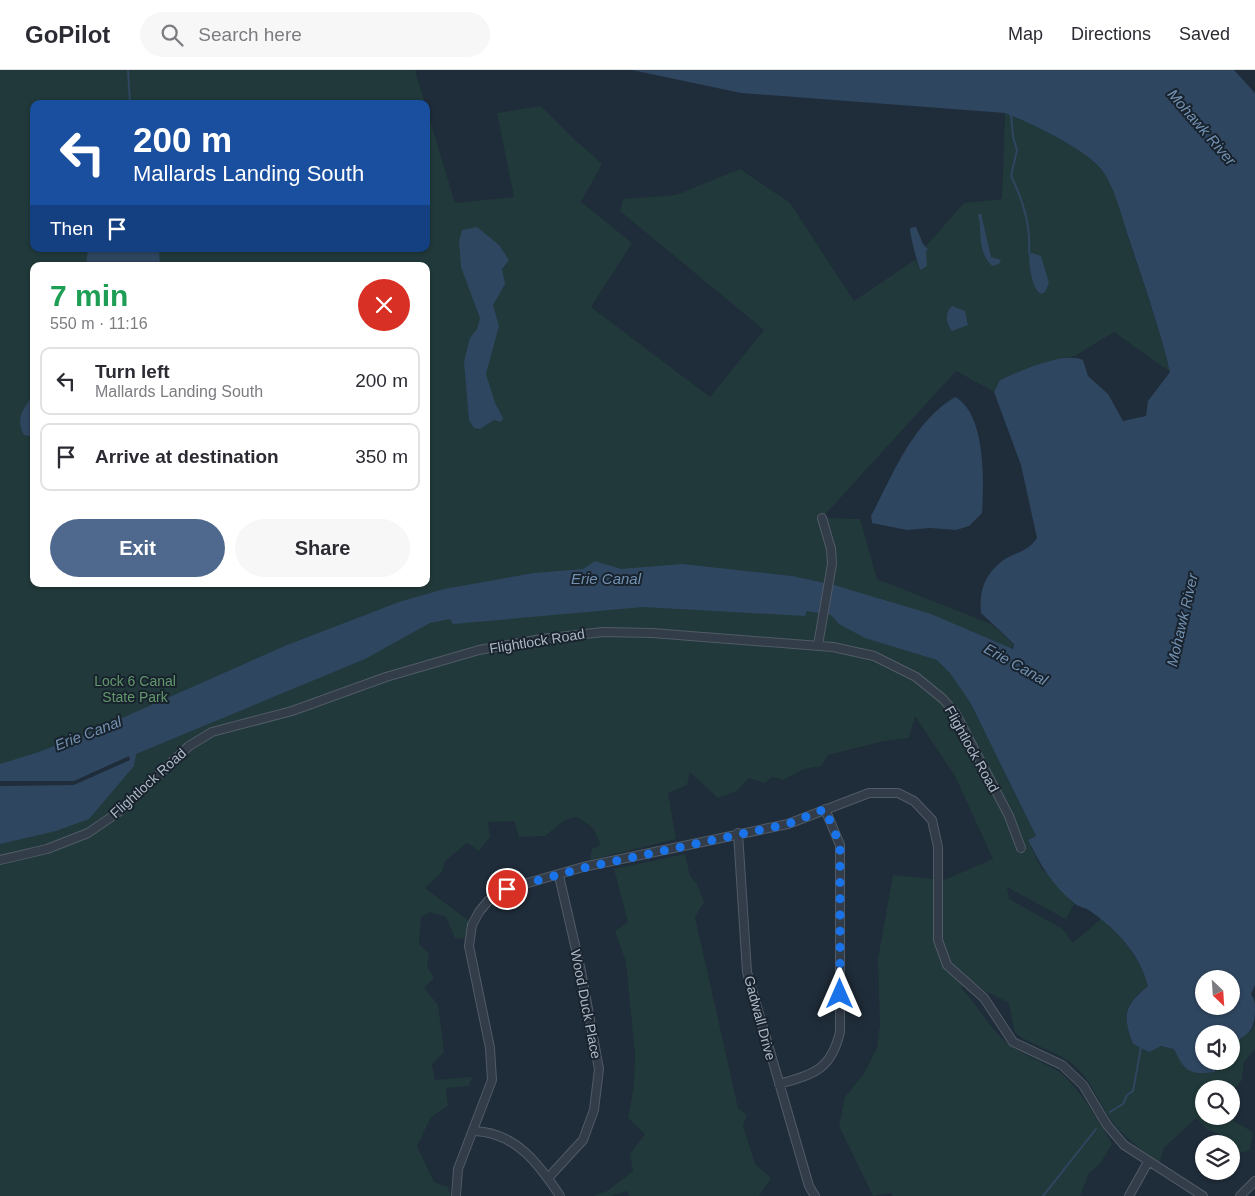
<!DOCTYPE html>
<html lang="en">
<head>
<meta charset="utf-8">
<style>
	:root { --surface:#fff; --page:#f7f7f7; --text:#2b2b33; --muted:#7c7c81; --line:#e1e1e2; --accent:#4f698e }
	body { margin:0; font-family:Helvetica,sans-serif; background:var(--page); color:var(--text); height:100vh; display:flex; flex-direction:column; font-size:19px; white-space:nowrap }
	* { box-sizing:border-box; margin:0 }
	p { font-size:16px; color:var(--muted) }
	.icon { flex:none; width:28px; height:28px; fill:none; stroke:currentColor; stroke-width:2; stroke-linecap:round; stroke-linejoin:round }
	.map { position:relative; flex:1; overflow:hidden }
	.panel { position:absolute; left:30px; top:192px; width:400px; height:325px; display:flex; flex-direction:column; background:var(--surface); border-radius:10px; box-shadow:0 1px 4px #0004 }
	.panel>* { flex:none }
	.hud { position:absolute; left:30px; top:30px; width:400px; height:152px; border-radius:10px; box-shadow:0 1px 4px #0004; background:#1a4fa0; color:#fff; overflow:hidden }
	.needle { width:32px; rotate:155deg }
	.fabs { position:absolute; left:1195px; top:900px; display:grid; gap:10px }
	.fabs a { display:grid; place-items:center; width:45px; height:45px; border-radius:50%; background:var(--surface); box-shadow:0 1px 4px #0004; font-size:25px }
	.pin { position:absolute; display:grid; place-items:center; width:42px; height:42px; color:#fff; margin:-21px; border:2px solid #fff; border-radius:50%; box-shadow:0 1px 5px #0007 }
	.me { position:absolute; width:55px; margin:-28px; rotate:0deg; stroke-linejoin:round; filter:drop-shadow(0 0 4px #0008) }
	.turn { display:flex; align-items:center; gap:18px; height:105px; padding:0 20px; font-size:22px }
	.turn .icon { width:65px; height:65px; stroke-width:2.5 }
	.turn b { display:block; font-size:35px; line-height:42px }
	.then { display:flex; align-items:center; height:48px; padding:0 20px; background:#0003; gap:10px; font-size:19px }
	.round { display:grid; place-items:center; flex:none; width:52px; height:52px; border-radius:26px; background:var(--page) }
	.headline { display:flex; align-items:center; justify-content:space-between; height:85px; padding:0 20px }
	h1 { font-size:30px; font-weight:700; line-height:38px; color:#1e9e55 }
	.primary-button { display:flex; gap:10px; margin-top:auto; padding:10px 20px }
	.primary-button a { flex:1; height:58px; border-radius:30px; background:var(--accent); color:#fff; font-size:20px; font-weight:700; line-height:58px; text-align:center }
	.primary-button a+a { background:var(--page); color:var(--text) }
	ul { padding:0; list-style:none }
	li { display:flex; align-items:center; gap:15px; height:68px; margin:0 10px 8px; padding:0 10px; border:2px solid var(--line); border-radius:10px }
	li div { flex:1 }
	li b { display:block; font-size:19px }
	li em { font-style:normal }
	header { display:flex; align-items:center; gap:30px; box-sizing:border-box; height:70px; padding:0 25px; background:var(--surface); border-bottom:1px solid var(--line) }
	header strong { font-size:24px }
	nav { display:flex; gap:28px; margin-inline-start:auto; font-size:18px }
	.search { width:350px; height:45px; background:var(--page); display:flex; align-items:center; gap:12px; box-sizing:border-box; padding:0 18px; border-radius:28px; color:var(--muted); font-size:19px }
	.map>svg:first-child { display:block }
	.green { fill:#21393a; fill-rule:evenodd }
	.water { fill:#2f4660; fill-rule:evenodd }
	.pier { fill:#1f2c39 }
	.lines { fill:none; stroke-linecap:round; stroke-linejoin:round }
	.stream { stroke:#2f4660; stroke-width:2 }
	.minor-casing { stroke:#505b67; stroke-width:10 }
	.minor { stroke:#333d49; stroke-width:8 }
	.route { stroke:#1a73e8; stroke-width:9; stroke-dasharray:0 16.2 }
	.labels { text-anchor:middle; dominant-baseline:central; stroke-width:4; stroke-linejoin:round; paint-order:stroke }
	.street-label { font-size:14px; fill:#adb8c6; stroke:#18232e }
	.park-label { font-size:14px; fill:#63986c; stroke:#18232e }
	.water-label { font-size:15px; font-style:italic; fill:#7391b1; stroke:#18232e }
</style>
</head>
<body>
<header>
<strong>GoPilot</strong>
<div class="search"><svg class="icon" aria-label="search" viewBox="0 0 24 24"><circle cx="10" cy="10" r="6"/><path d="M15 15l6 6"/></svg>Search here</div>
<nav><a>Map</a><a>Directions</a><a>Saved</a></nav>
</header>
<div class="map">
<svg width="1255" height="1126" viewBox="0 0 1255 1126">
	<rect width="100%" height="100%" fill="#1f2c39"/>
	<!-- green -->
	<path class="green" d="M0,0H415L425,34H34V179H426V37L455,133L514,127L497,43L541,36L573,68L602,94L581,132L632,173L591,237L710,327L764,260L620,141L623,129L676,125L740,99L790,133L854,231L916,189L918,196L928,179L926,176L964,133L1002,129L1005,43C1032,54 1082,77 1101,99C1115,116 1123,149 1129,170C1144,214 1159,257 1170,302L1114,262L1075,286L1056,290L1001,309L994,322L956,301L822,448L860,449L877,509L991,554L1014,574L970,632L1036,766L1028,770L1040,796L1074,834L1066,849L1007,817L1009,829L1063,859L1073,873L1101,849C1123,866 1140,889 1148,916C1123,937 1122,942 1133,974L1148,982L1161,976L1175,979C1185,1001 1189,1005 1215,1002L1216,991H1231V975L1251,961L1255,953V979L1244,992L1242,1010L1231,1023V1019H1204V1046H1231L1235,1052L1253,1062L1250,1080L1231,1085V1074H1219V1064L1206,1059L1196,1048L1164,1078L1159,1093C1144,1081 1127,1070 1115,1055C1099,1035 1091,1007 1070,992C1053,980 1032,976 1015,963L1009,933L985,921L969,909L961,918C978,935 989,958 1008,974C1022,985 1042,991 1058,1001C1076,1013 1102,1055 1112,1074L1100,1094L1089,1103L1080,1126H892L891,1123L873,1126L839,1056L845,1027L865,1002L877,978L880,955L878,889L893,805L944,810L993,789L955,706L915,646L909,668L884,671L828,685L821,696L804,699L783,710L773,707L764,713L749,708L737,721L718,728L690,702L687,715L668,723L676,769L590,790L592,779L601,775L593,758L577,747L565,750L545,766L519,767L514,751L488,752L490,767L479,781L467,773L445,791L442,802L425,818L469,851L464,869L455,868L446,847L430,842L421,847L419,874L429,883L427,896L434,908L424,918L438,935L444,982L432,994L435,1010L472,1007L469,1016L446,1018L448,1036L431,1047L417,1076L434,1112L448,1117L451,1126H0ZM34,196H426V514H34Z
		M685,784L690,806L697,814L704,832L695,847L738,1038L747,1045L743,1056L755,1094L771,1108L759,1126H630L627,1121L610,1126H593L607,1121L633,1101L630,1084L645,1064L628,1048L634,1015L635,983L626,892L615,861L628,852L614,799Z"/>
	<!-- water -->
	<path class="water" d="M632,0H1234L1255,23V915L1251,924C1255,930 1255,933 1255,940C1255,961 1248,964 1231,975V964H1204V991H1216L1215,1002C1189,1005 1185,1002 1174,979L1161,976L1149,982L1133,974C1122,944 1124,936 1148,916C1139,883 1117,860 1090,841C1085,837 1077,837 1073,832C1052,815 1040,794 1028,770L1036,766L970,632L950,603L937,590L865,568L839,554L831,545L807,541L805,546L643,537L453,554L450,549L430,553L365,589L136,684L134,696L89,749L56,761L0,774V694L36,683L86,664L287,575L399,532L444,519L534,503L583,499L595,491L621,499L682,494L792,506L834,515L931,544L1013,579L1014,574L981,543C979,520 985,503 1005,489C1019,481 1027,482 1037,468L1021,395L994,322L1000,310C1020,301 1064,281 1083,290L1088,306L1108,324L1123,351L1146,346L1148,331L1170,302C1159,256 1143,211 1128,166C1122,147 1114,115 1101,99C1082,77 1032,54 1005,43L741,23ZM1204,909H1231V936H1204Z
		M978,144H981L991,187L1001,190L999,194L992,196C976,179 983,163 978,144Z
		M477,157L499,175L509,190L502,199L505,214L493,235L499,256L486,304L495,333L503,348L501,352L494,350L480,359L474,358L469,350L464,292L470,268L477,259L480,248L461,197L459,171L462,160Z
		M916,157L923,174L928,179L926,182L927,196L921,200C917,195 910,164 910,158Z
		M88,179H159L160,196H86Z
		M1029,182L1041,186L1049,213L1045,222L1041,224C1031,218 1029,193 1029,182Z
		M952,236L965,241L968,255L952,261C946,253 944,244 952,236Z
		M34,325V367L24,365C15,349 23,338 34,325Z
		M955,327C986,343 984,413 982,443L969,456L956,460L930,458L907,460L872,453L871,446C893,404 913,352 955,327Z"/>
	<!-- pier -->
	<path class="pier" d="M129,686L130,690L74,715L0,716V711H74Z"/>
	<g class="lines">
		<!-- stream -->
		<path class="stream" d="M128,0L130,34
			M1011,44L1013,67L1017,80L1011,106C1023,130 1031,155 1029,182
			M1110,1042L1123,1034L1127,1025L1133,1021L1141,977
			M1043,1126L1096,1059"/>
		<!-- minor casing -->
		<g class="minor-casing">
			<path id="minor" d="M818,575L832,494L831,479L822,448
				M738,763L747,902L809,1116L815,1126
				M0,790L47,779L88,763L120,741L189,676L212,662L292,641L386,607L479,580L541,569L603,562L652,563L833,577L874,586L916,607L943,629L956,644L1009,746L1021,778
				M779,1014C814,1004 831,1000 840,962V775L825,739
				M475,1061C516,1063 539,1094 560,1126
				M548,1108L583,1070L594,1040L599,999L581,901L559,806
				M456,1126L458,1099L492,1010L490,978L469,876L472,855L479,842L488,831L495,825L507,819L583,797L788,754L869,723H898L914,731L932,750L938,777V870L947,895L984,928L1013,972L1062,995L1083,1015L1107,1055L1124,1075L1203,1126
				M1129,1126L1148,1092
				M1240,1126L1255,1111"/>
		</g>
		<!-- minor -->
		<use href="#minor" class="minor"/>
	</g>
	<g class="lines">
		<!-- route -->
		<path class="route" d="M507,819L583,798L788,754L825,739L840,775V924"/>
	</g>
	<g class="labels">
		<!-- street labels -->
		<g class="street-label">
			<text transform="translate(537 571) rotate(-9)">Flightlock Road</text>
			<text transform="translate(972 679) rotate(61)">Flightlock Road</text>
			<text transform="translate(148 713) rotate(-42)">Flightlock Road</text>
			<text transform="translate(586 934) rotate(79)">Wood Duck Place</text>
			<text transform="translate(760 948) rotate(75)">Gadwall Drive</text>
		</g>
		<!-- park labels -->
		<g class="park-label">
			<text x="135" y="611">Lock 6 Canal<tspan x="135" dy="16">State Park</tspan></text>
		</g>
		<!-- water labels -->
		<g class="water-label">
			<text transform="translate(1202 57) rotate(49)">Mohawk River</text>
			<text x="606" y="508">Erie Canal</text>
			<text transform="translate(1182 550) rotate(-77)">Mohawk River</text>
			<text transform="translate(1016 594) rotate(29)">Erie Canal</text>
			<text transform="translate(88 663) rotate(-21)">Erie Canal</text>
		</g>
	</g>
</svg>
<div class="fabs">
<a><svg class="needle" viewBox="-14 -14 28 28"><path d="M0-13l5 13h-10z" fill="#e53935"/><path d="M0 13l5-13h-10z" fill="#7c7c81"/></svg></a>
<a><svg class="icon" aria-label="sound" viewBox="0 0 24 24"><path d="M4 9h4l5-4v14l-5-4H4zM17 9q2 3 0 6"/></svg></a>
<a><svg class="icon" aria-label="search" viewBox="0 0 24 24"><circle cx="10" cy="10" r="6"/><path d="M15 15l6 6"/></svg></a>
<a><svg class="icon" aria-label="layers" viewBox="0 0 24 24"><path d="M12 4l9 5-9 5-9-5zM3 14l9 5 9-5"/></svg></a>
</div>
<div class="pin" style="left:507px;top:819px;background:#d93025"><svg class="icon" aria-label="arrive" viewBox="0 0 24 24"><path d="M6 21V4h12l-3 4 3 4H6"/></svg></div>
<svg class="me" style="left:840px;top:924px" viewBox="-20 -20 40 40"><path d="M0-17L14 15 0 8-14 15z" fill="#1a73e8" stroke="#fff" stroke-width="4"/></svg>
<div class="hud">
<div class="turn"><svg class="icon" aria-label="left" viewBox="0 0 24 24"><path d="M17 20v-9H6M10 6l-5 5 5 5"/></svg><div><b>200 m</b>Mallards Landing South</div></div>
<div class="then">Then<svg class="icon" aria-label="arrive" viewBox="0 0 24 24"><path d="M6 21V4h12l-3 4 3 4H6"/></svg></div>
</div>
<section class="panel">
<div class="headline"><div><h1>7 min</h1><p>550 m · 11:16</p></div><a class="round" style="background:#d93025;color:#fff"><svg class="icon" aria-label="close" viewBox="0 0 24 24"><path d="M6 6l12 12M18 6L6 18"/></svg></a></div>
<ul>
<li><svg class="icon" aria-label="left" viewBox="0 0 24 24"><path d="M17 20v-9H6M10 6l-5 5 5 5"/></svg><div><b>Turn left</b><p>Mallards Landing South</p></div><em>200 m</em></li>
<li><svg class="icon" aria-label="arrive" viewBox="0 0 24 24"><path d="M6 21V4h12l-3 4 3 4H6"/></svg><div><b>Arrive at destination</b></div><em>350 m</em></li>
</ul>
<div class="primary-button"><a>Exit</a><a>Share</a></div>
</section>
</div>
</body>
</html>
